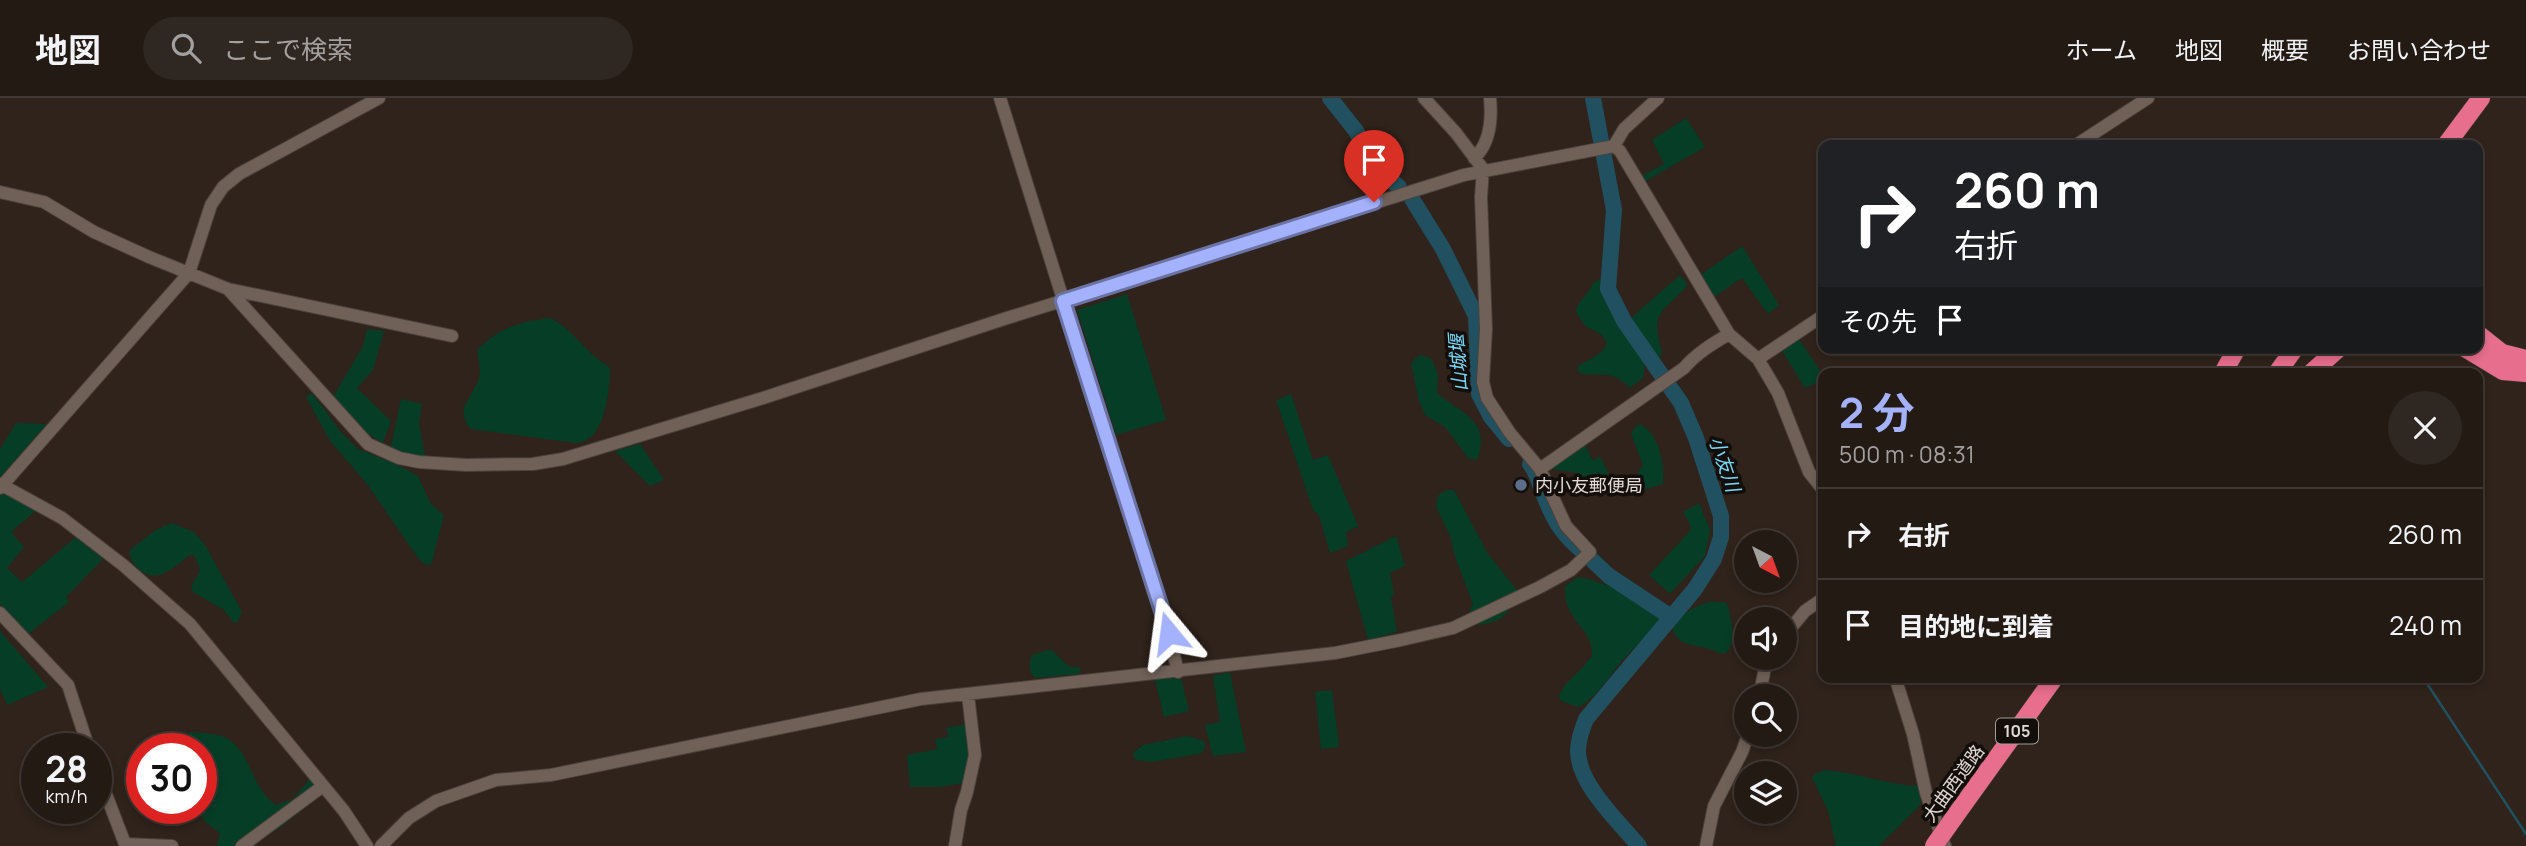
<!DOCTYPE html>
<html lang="ja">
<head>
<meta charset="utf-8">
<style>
	:root { --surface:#231a14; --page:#2f2722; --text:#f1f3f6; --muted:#a3a1a0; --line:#403834; --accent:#a4b1fc }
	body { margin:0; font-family:Manrope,"Noto Sans JP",sans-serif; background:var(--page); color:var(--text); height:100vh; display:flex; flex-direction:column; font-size:26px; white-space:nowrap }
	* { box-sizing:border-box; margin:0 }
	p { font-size:23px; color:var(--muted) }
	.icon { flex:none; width:38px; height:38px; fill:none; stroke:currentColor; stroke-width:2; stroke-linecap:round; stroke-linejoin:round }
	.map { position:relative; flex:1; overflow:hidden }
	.details { position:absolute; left:1818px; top:270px; width:665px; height:315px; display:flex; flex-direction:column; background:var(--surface); border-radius:14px; box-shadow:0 4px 10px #0003,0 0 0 2px var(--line) }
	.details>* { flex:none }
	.banner { position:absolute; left:1818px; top:42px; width:665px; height:214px; border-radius:14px; box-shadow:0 4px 10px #0003,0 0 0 2px var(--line); background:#202124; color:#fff; overflow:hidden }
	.needle { width:46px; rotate:139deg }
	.buttons { position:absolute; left:1734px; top:432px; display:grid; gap:14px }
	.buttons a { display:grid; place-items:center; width:63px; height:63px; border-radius:50%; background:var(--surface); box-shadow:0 4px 10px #0003,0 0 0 2px var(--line); font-size:35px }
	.speed { position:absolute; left:21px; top:635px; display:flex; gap:14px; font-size:35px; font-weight:700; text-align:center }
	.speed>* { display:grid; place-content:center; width:91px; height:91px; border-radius:50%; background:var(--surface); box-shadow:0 4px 10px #0003,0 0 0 2px var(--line); line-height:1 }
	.speed small { font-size:18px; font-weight:400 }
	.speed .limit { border:10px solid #d22; background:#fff; color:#111 }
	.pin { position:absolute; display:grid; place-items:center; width:60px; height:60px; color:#fff; margin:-72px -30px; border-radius:50% 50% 50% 0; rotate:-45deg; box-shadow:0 0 7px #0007 }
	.pin .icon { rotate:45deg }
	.me { position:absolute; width:77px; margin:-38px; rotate:344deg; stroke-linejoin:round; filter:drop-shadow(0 0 5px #0008) }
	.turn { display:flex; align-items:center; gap:24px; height:147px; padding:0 21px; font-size:32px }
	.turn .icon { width:91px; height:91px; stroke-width:2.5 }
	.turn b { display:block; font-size:49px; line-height:60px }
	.then { display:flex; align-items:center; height:66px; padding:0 21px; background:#0003; gap:14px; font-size:26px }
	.round { display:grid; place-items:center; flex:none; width:74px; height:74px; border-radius:37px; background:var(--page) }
	.summary { display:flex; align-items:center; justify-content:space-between; height:119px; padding:0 21px }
	h1 { font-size:42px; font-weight:700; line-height:52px; color:var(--accent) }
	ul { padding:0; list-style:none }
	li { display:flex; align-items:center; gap:21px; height:91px; padding:0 21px; border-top:2px solid var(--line) }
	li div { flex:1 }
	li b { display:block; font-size:26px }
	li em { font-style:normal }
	header { display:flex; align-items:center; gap:42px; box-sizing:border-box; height:98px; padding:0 35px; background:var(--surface); border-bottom:2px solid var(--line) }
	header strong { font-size:33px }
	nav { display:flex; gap:38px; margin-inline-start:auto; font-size:24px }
	.search { width:490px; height:63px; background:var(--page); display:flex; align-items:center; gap:18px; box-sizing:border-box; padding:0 24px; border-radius:38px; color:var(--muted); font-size:26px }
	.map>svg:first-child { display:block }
	.green { fill:#063d26 }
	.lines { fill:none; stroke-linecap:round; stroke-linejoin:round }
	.stream { stroke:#215160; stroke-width:2.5 }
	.river { stroke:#215160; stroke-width:16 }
	.minor-casing { stroke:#4b413b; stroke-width:14 }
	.highway-casing { stroke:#4b413b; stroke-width:19 }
	.minor { stroke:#6f6157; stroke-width:12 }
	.highway { stroke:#e86e8e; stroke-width:18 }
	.highway-bridge-casing { stroke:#4b413b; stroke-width:19; stroke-linecap:butt }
	.highway-bridge { stroke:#e86e8e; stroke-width:18 }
	.route-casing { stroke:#6b73a4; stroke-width:18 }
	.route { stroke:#a4b1fc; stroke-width:12 }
	.service-dot { fill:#5c6f8a; stroke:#130e0a; stroke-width:2.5 }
	.labels { text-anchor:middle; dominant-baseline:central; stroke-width:7; stroke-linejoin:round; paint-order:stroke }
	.shield { fill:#130e0a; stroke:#a39c97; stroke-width:2 }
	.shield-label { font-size:16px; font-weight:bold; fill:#e1d9d4 }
	.poi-label { font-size:18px; fill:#e1d9d4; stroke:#130e0a; text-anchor:start }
	.street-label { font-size:18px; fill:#e1d9d4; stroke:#130e0a }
	.water-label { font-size:19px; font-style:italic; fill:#78d8f7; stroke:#130e0a }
</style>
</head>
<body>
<header>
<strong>地図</strong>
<div class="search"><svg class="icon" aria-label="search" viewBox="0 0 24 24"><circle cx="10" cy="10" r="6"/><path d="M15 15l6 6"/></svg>ここで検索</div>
<nav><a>ホーム</a><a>地図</a><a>概要</a><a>お問い合わせ</a></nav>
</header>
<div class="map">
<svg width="2526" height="748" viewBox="0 0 2526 748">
	<rect width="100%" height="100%" fill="#2f231b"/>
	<!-- green -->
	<path class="green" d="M1686,20L1705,49L1644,84L1640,79L1664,66L1652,42Z
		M1742,148L1779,207L1768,216L1742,180L1711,201L1696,180Z
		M1680,177L1687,185L1686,189C1661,216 1650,214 1662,254L1659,261C1648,250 1631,235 1632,219Z
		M1600,181L1604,185C1595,220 1654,242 1643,280L1630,290C1612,272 1605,278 1582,276L1577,272L1579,267L1596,258L1604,251L1607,245L1602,237L1585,228L1576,214C1576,204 1589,197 1592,186Z
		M1127,196L1166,322L1116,337L1077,212Z
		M550,220C572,229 586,257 610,269C610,288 606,331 587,342C584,344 580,344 576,345L471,331C451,308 478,298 480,274C480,266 477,259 478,251C500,229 519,224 550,220Z
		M367,231L384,233L373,272L357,290L391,323L383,345C362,335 348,315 333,299L363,248Z
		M1799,241L1823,277V282L1805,290L1782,253Z
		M1421,257L1432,261L1438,277L1437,295C1461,316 1492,322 1477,362L1468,360L1445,329L1425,317L1419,303L1411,266L1415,260Z
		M310,296H313L340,333L358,351L398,367L418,378L431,406L444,417L431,467L425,466L418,460L367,386L330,343L306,299Z
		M1291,296L1313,362L1328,357L1358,428L1346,434L1348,448L1330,455L1319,417L1313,412L1276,302Z
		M401,301L422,306L419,325L425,358L408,356L391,349Z
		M16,325L47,326L0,379V351Z
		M1638,326C1659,332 1665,367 1663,386L1642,392L1629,390L1643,367L1631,335Z
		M640,346L664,382L650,388L615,353Z
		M1585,347L1593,363L1600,358L1613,385L1594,396L1578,375L1551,371Z
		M5,392L38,411L11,434L24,449L7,470L22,484L76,439L103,461L66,499L69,504L28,536L0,506V399Z
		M1447,392H1454L1488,456L1517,492C1509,516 1505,523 1479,527L1474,523L1469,515L1473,506L1455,459L1450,438L1436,409L1438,397Z
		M1699,405L1710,432L1705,458L1670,496L1649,477L1690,433V426L1683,414Z
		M171,425L194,434L205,447L242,514L237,525L233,524L224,512L193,494L191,489L200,473L196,460L192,456C182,462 173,472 162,476C146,482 131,468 129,453L154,433Z
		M1396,438L1405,468L1390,475L1394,496L1391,499L1397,534L1368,542L1346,463Z
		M1578,479C1606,483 1636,501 1660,517V523C1648,537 1633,550 1621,564C1608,580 1597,600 1578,609L1561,603L1559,599C1564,582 1583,573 1592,557C1593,536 1577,529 1569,511C1565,504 1565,496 1565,488Z
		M1709,504H1725L1728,508C1731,524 1739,546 1724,556C1718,555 1713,552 1707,550C1692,546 1676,548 1672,528C1680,517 1696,507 1709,504Z
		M0,533L48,589L7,607L0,591Z
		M1051,551L1068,568L1081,570L1079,576L1035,580C1028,574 1029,565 1032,557Z
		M1230,574L1246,654L1213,658L1205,627L1220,624L1213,578Z
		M1181,580L1189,613L1164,619L1155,581Z
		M1332,592L1339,649L1321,651L1315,594Z
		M966,626L970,653L963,685L940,689H910L907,657L937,651L935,641L949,639L946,630Z
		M190,634C201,635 219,635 228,641C252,656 251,690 276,707L293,701L309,682H314L321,694L320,698L278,731L250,748H217L220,735C215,731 207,726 203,721C199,716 201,664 201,651H177L180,642Z
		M1187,638L1204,643C1206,650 1205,652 1199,656L1151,664L1136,662L1133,658L1134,654L1143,647Z
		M1825,672C1857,674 1886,687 1918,688L1921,706L1879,748H1836L1828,713L1812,679L1816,675Z"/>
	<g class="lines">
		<!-- stream -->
		<path class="stream" d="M2424,581L2526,736"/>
		<!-- river -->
		<path class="river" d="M1330,0L1356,33L1376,69L1399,89
			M1593,0L1614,112L1608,191L1624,223L1681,305L1696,340L1721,418V439L1714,461L1695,491L1586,621C1582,631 1578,642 1578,653C1578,686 1618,723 1639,748
			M1412,101L1443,151L1476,218L1479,296L1491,319L1509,341
			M1530,366C1539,377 1540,390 1546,402C1555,425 1563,436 1581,452
			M1593,463L1609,478L1671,519"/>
		<!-- minor casing -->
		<g class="minor-casing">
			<path id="minor" d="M1000,0L1133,425L1164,516L1178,574
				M2076,47L2148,0
				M1614,48L1624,31L1658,0
				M1474,60C1491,45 1492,21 1490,0
				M0,94L44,104L94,134L149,159L228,191L452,238
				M228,191L368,346L399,360L419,364L466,367L533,366L563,361L763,300L1004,221L1464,77L1614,48L1620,53L1729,236L1758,261L1778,295L1809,374L1824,393
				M1758,261L1824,217
				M1540,371L1684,270C1697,255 1712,246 1729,236
				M0,386L62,420L123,467L190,526L344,713L367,748
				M0,390L189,175L211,107L223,89L239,76L379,0
				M0,515L68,587L89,651
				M1785,537L1805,513L1824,500
				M1895,579L1913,636L1926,695L1945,748
				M1758,598C1764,586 1762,572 1769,560
				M96,670L125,746L172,748
				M242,748L323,688
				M381,748L409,720L436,703L496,682L551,677L921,601L1335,555L1401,542L1453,530L1540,489L1571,472L1590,454L1566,428L1540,371L1510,335L1487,300L1483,284L1486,231L1481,99L1483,71L1456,35L1424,0
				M955,748L961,712L967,694L975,657L968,597
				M1706,748L1714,708L1742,654L1748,637"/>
		</g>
		<!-- highway casing -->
		<g class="highway-casing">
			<path id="highway" d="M2446,47L2481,0
				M2478,236L2502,255L2526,261
				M2465,250L2503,273L2526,275
				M2223,275L2237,250
				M2277,275L2295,250
				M2311,275L2339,250
				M1953,721L2055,579"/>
		</g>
		<!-- minor -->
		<use href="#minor" class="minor"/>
		<!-- highway -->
		<use href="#highway" class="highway"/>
		<!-- highway-bridge casing -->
		<g class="highway-bridge-casing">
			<path id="highway-bridge" d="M1934,748L1953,721"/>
		</g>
		<!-- highway-bridge -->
		<use href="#highway-bridge" class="highway-bridge"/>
	</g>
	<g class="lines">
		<!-- route casing -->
		<g class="route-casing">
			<path id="route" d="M1169,535L1063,203L1374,104"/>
		</g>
		<!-- route -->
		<use href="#route" class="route"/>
	</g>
	<!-- markers -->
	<circle class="service-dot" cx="1521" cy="387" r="7"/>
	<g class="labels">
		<!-- shield labels -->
		<rect class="shield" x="1996" y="620.5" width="42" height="25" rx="5"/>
		<g class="shield-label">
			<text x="2017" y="633">105</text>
		</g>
		<!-- poi labels -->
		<g class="poi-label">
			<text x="1535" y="387">内小友郵便局</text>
		</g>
		<!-- street labels -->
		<g class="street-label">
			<text transform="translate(1953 685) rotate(-54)">大曲西道路</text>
		</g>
		<!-- water labels -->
		<g class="water-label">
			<text transform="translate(1458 265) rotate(-94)">山城堰</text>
			<text transform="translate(1725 366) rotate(71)">小友川</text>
		</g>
	</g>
</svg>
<div class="buttons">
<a><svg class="needle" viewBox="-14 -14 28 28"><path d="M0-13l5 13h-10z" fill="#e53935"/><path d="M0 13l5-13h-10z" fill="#a3a1a0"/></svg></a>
<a><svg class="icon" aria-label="sound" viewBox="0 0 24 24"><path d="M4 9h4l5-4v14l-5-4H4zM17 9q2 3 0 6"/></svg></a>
<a><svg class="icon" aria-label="search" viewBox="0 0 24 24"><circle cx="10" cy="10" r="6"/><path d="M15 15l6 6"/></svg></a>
<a><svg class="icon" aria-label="layers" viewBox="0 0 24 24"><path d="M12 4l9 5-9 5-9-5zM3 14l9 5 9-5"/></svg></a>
</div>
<div class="speed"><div>28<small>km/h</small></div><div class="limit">30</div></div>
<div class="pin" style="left:1374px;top:104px;background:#d93025"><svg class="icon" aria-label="arrive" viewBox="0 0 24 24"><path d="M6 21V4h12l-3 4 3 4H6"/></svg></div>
<svg class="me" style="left:1169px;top:535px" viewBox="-20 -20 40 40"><path d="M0-17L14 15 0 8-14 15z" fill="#a4b1fc" stroke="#fff" stroke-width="4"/></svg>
<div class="banner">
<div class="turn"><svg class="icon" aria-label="right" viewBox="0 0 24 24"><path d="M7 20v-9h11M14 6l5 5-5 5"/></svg><div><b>260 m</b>右折</div></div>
<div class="then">その先<svg class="icon" aria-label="arrive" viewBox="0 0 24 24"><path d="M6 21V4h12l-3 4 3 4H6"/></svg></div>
</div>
<section class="details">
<div class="summary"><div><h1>2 分</h1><p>500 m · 08:31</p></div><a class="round"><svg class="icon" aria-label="close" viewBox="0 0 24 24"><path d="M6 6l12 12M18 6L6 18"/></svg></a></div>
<ul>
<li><svg class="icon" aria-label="right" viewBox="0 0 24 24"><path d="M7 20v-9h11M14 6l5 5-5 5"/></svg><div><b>右折</b></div><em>260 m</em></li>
<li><svg class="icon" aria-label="arrive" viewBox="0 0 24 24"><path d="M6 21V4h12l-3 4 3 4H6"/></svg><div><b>目的地に到着</b></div><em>240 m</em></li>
</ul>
</section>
</div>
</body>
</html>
